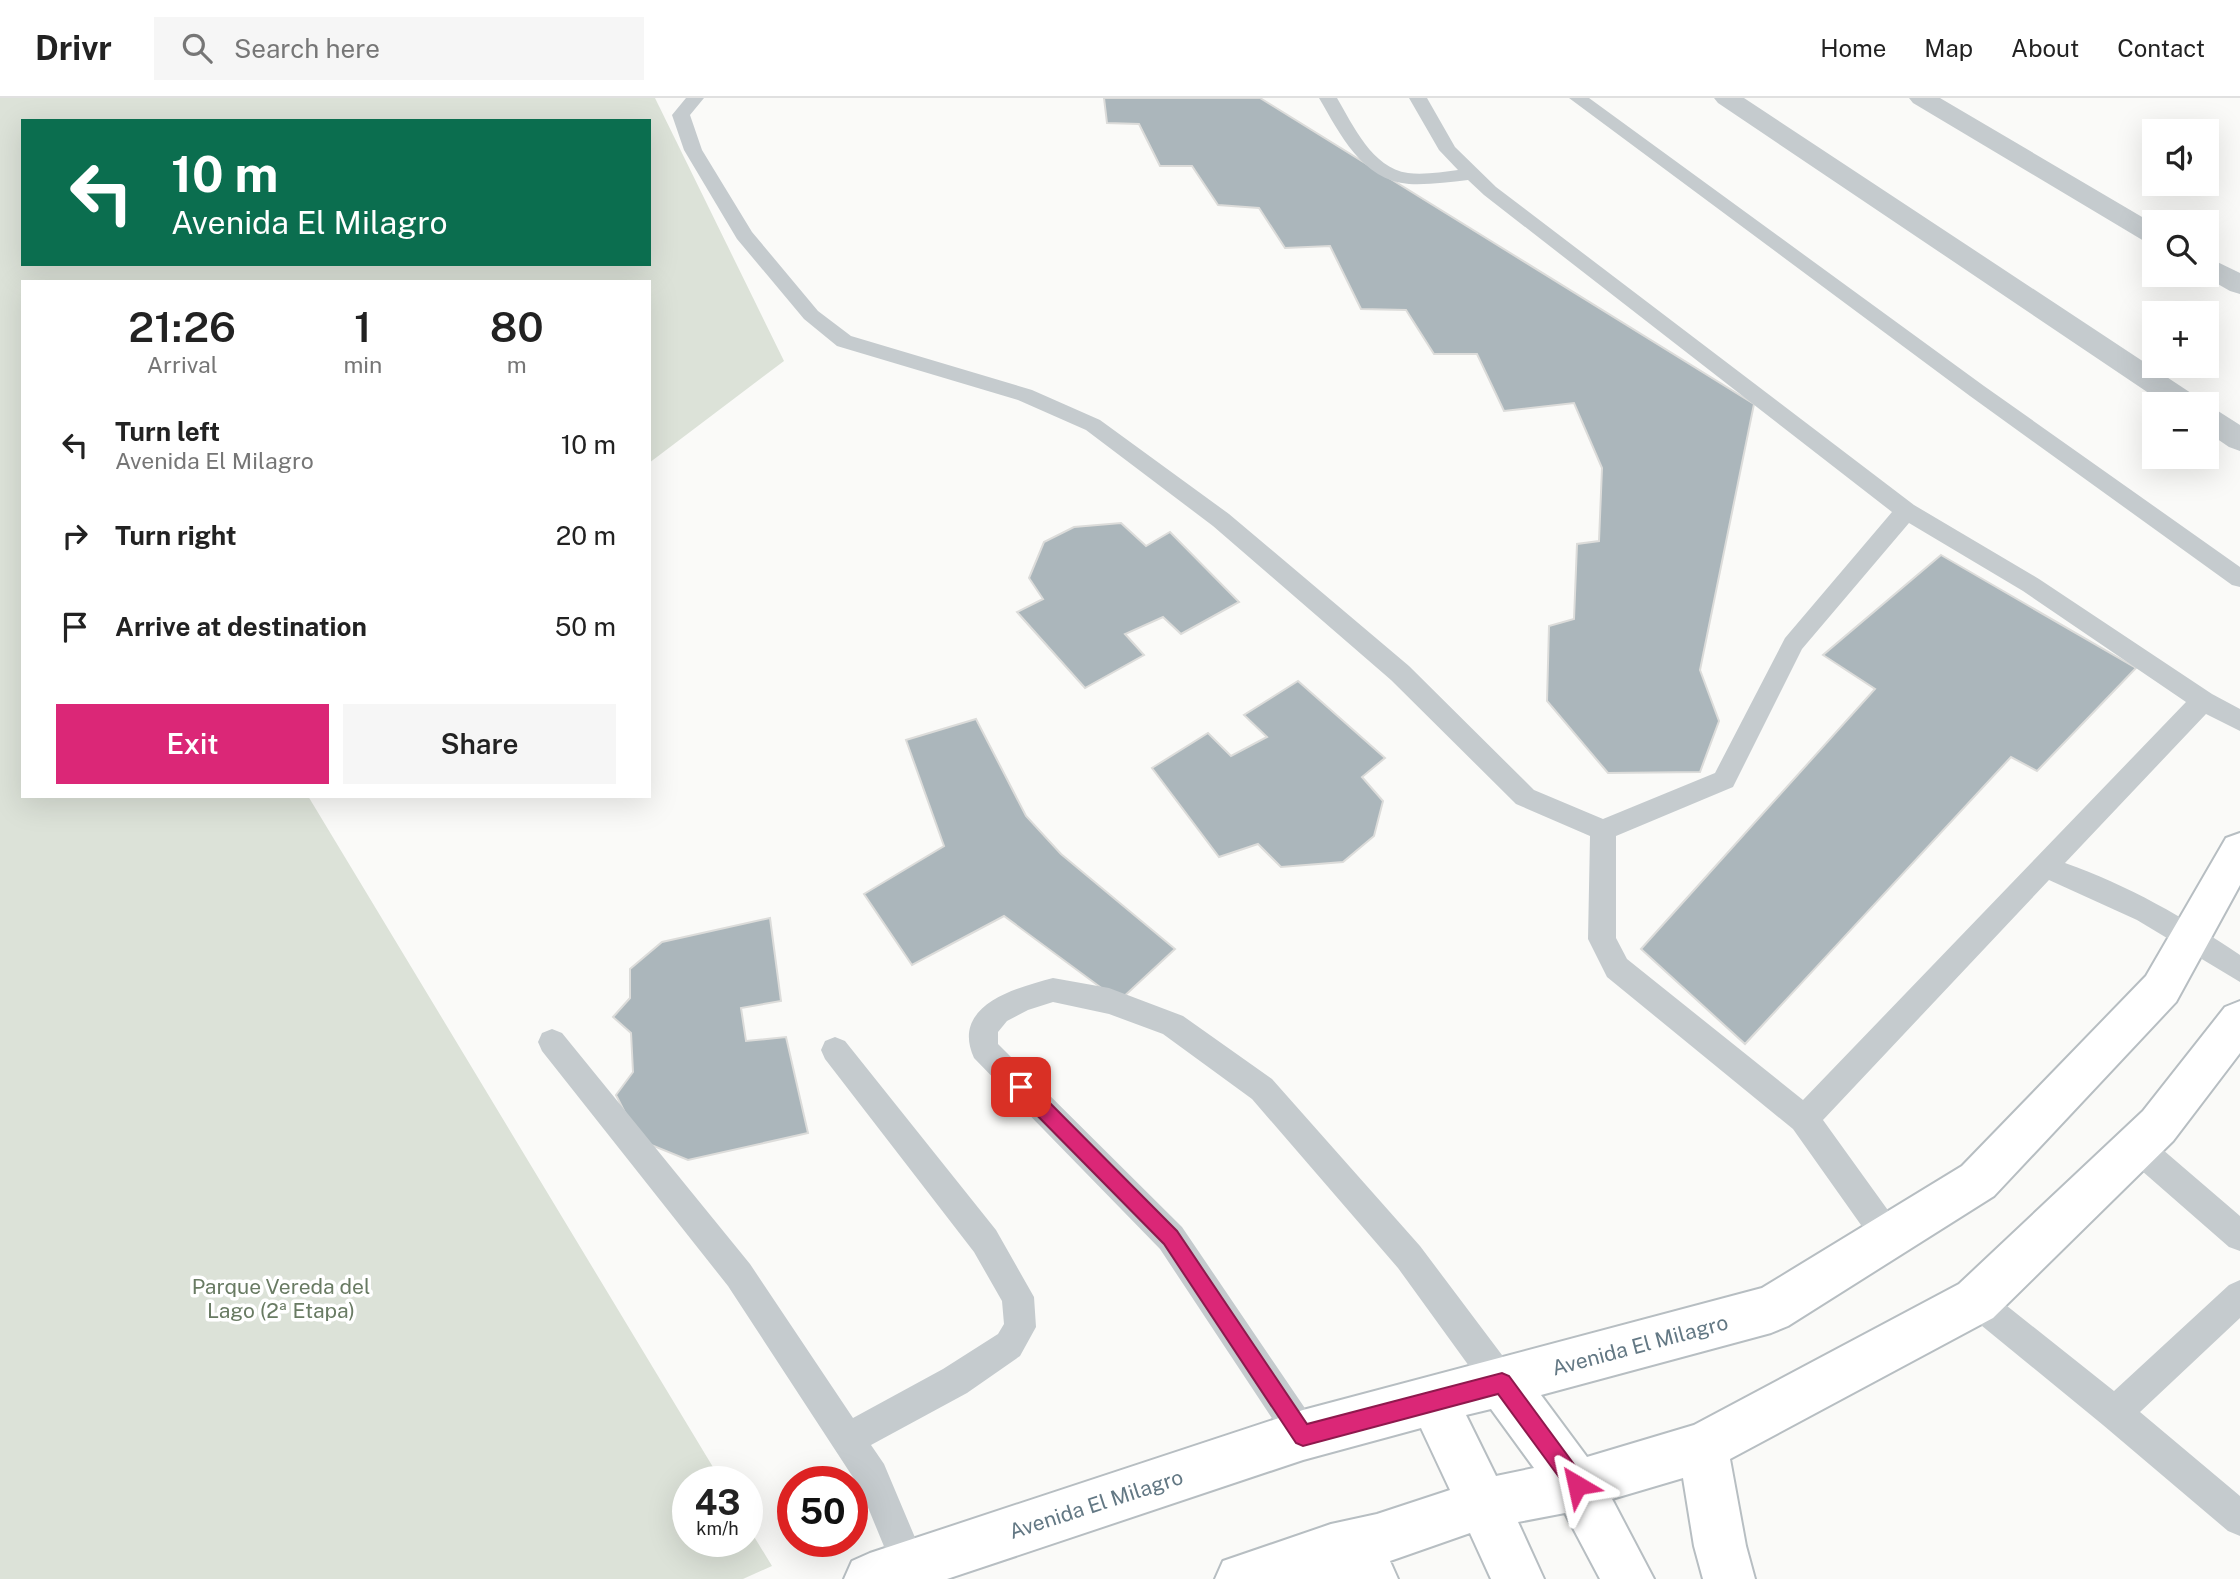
<!DOCTYPE html>
<html lang="en">
<head>
<meta charset="utf-8">
<style>
	:root { --surface:#fff; --page:#f6f6f6; --text:#222; --muted:#767676; --line:#e0e0e0; --accent:#db2777 }
	body { margin:0; font-family:"Public Sans",sans-serif; background:var(--page); color:var(--text); height:100vh; display:flex; flex-direction:column; font-size:26px; white-space:nowrap }
	* { box-sizing:border-box; margin:0 }
	p { font-size:23px; color:var(--muted) }
	.icon { flex:none; width:38px; height:38px; fill:none; stroke:currentColor; stroke-width:2; stroke-linecap:round; stroke-linejoin:round }
	.map { position:relative; flex:1; overflow:hidden }
	.sheet { position:absolute; left:21px; top:182px; width:630px; height:518px; display:flex; flex-direction:column; background:var(--surface); border-radius:0px; box-shadow:0 7px 28px #0002 }
	.sheet>* { flex:none }
	.banner { position:absolute; left:21px; top:21px; width:630px; height:147px; border-radius:0px; box-shadow:0 7px 28px #0002; background:#0b6e4f; color:#fff; overflow:hidden }
	.buttons { position:absolute; left:2142px; top:21px; display:grid; gap:14px }
	.buttons a { display:grid; place-items:center; width:77px; height:77px; border-radius:0px; background:var(--surface); box-shadow:0 7px 28px #0002; font-size:35px }
	.speed { position:absolute; left:672px; top:1368px; display:flex; gap:14px; font-size:35px; font-weight:700; text-align:center }
	.speed>* { display:grid; place-content:center; width:91px; height:91px; border-radius:50%; background:var(--surface); box-shadow:0 7px 28px #0002; line-height:1 }
	.speed small { font-size:18px; font-weight:400 }
	.speed .limit { border:10px solid #d22; background:#fff; color:#111 }
	.pin { position:absolute; display:grid; place-items:center; width:60px; height:60px; color:#fff; margin:-30px; border-radius:14px; box-shadow:0 4px 10px #0006 }
	.me { position:absolute; width:77px; margin:-38px; rotate:324deg; stroke-linejoin:round; filter:drop-shadow(0 0 5px #0008) }
	.turn { display:flex; align-items:center; gap:24px; height:147px; padding:0 35px; font-size:32px }
	.turn .icon { width:91px; height:91px; stroke-width:2.5 }
	.turn b { display:block; font-size:49px; line-height:60px }
	.eta { display:flex; justify-content:space-evenly; align-items:center; height:119px; text-align:center }
	.eta b { font-size:42px; font-weight:600; line-height:49px }
	.primary-button { display:flex; gap:14px; margin-top:auto; padding:14px 35px }
	.primary-button a { flex:1; height:80px; border-radius:0px; background:var(--accent); color:#fff; font-size:28px; font-weight:600; line-height:80px; text-align:center }
	.primary-button a+a { background:var(--page); color:var(--text) }
	ul { padding:0; list-style:none }
	li { display:flex; align-items:center; gap:21px; height:91px; padding:0 35px }
	li div { flex:1 }
	li b { display:block; font-size:26px }
	li em { font-style:normal }
	header { display:flex; align-items:center; gap:42px; box-sizing:border-box; height:98px; padding:0 35px; background:var(--surface); border-bottom:2px solid var(--line) }
	header strong { font-size:33px }
	nav { display:flex; gap:38px; margin-inline-start:auto; font-size:24px }
	.search { width:490px; height:63px; background:var(--page); display:flex; align-items:center; gap:18px; box-sizing:border-box; padding:0 24px; border-radius:0px; color:var(--muted); font-size:26px }
	.map>svg:first-child { display:block }
	.green { fill:#dce2d8; fill-rule:evenodd }
	.building { fill:#abb6bb; stroke:#dcdcda; stroke-width:2 }
	.lines { fill:none; stroke-linecap:round; stroke-linejoin:round }
	.secondary-casing { stroke:#b7bec2; stroke-width:4 }
	.service { fill:#c5cbce; fill-rule:evenodd }
	.minor { fill:#c5cbce; fill-rule:evenodd }
	.secondary { fill:#fff; fill-rule:evenodd }
	.route { fill:#db2777; stroke:#8e194d; stroke-width:2 }
	.labels { text-anchor:middle; dominant-baseline:central; stroke-width:7; stroke-linejoin:round; paint-order:stroke }
	.near-park-label { font-size:21px; fill:#697b63; stroke:#fff }
	.near-street-label { font-size:21px; fill:#637884; stroke:#fff }
</style>
</head>
<body>
<header>
<strong>Drivr</strong>
<div class="search"><svg class="icon" aria-label="search" viewBox="0 0 24 24"><circle cx="10" cy="10" r="6"/><path d="M15 15l6 6"/></svg>Search here</div>
<nav><a>Home</a><a>Map</a><a>About</a><a>Contact</a></nav>
</header>
<div class="map">
<svg width="2240" height="1481" viewBox="0 0 2240 1481">
	<rect width="100%" height="100%" fill="#fafaf8"/>
	<!-- green -->
	<path class="green" d="M0,0H655L784,263L649,365V184H23V698H308L722,1384H688V1444H747V1427L772,1468L743,1481H0ZM23,23H649V166H23Z"/>
	<!-- building -->
	<path class="building" d="M1104,0H1260L1754,306L1700,572L1719,623L1700,674L1608,675L1547,603L1549,528L1574,521L1577,446L1599,443L1602,370L1574,305L1504,313L1477,256H1434L1406,212L1361,211L1330,148L1285,150L1259,110L1218,107L1192,68H1160L1139,26L1107,25Z
		M1121,425L1146,448L1170,434L1239,504L1181,536L1163,519L1125,536L1144,557L1085,590L1017,514L1043,501L1029,480L1044,444L1074,429Z
		M1941,457L2136,570L2037,673L2011,659L1745,946L1641,851L1875,591L1823,557Z
		M1298,583L1385,660L1362,679L1383,703L1374,738L1343,764L1281,769L1258,746L1219,759L1152,670L1208,635L1231,658L1267,639L1244,617Z
		M976,621L1026,718L1061,756L1175,851L1119,903L1004,818L912,867L864,796L944,748L906,642Z
		M770,820L781,903L741,910L746,943L786,939L808,1035L688,1062L639,1042L616,997L633,974L631,935L613,919L630,900V871L662,844Z"/>
	<g class="lines">
		<!-- secondary casing -->
		<g class="secondary-casing">
			<path id="secondary" d="M2240,735V787L2176,904L1994,1098L1788,1228L1771,1235L1541,1297L1587,1359L1694,1327L1959,1186L2143,1013L2225,909L2240,903V955L2173,1043L1993,1220L1730,1361L1746,1448L1755,1481H1703L1694,1448L1683,1380L1612,1401L1654,1481H1600L1565,1415L1518,1424L1544,1481H1491L1470,1435L1390,1463L1398,1481H1215L1223,1463L1331,1426L1377,1416L1450,1392L1421,1330L1303,1362L947,1481H844L852,1463L870,1455L1303,1312L1762,1190L1962,1068L2146,878L2226,740ZM1491,1311L1534,1370L1496,1378L1466,1317Z"/>
		</g>
		<!-- service -->
		<path class="service" d="M686,0H704L690,17L702,52L752,134L818,213L851,238L1032,292L1100,322L1229,416L1409,568L1534,692L1603,721L1715,675L1785,540L1892,414L1484,97L1468,82C1449,84 1429,87 1409,86C1362,82 1340,36 1319,0H1337C1353,27 1372,70 1408,75C1424,77 1442,74 1458,72L1439,52L1409,0H1427L1455,49L1496,89L1914,407L2039,481L2212,596L2240,611V633L2206,616L2065,765C2128,787 2185,820 2240,857V884L2137,822L2049,782L1823,1022L1900,1129L1905,1140L1900,1151L1889,1155L1878,1151L1793,1031L1607,879L1588,841L1590,738L1516,706L1391,582L1213,428L1086,332L1018,302L837,248L804,221L737,141L684,52L672,17ZM1909,425L2023,493L2186,604L1803,1002L1627,861L1616,840V738L1733,689L1802,551Z
			M1569,0H1589L1984,288L2240,469V489L2232,487L1970,298Z
			M1053,880L1109,890L1183,918L1272,981L1420,1148L1514,1273L1518,1285L1514,1297L1502,1301L1490,1297L1398,1170L1252,1001L1163,936L1109,916L1053,904L1028,912L1007,923L998,934V946L1182,1129L1315,1325L1320,1337L1315,1349L1303,1354L1291,1349L1160,1151L974,960C950,907 1016,890 1053,880Z
			M552,931L562,935L750,1166L853,1320L943,1271L998,1236L1004,1226L1002,1203L974,1154L825,961L821,952L825,943L835,939L845,943L996,1132L1034,1199L1036,1229L1020,1258L967,1295L871,1347L884,1366L927,1468L921,1480H897L860,1390L728,1188L542,953L538,944L542,935Z
			M2137,1035L2148,1039L2240,1118V1153L2229,1149L2126,1059L2122,1049L2126,1039Z
			M2240,1182V1220L2140,1314L2240,1398V1438L2228,1433L2103,1327L1965,1214L1960,1203L1965,1192L1976,1187L1987,1192L2114,1293L2229,1187Z"/>
		<!-- minor -->
		<path class="minor" d="M1714,0H1744L2197,299L2201,306H2165L1718,5Z
			M1909,0H1940L2154,126V145L2144,143L1913,5Z
			M2207,159L2240,175V196L2230,193L2202,177H2207Z
			M2207,310L2218,313L2240,327V353L2229,349L2207,334Z"/>
		<!-- secondary -->
		<use href="#secondary" class="secondary"/>
	</g>
	<!-- route -->
	<path class="route" d="M1021,981L1028,983L1177,1133L1307,1326L1502,1275L1509,1278L1584,1380L1587,1387L1584,1394L1577,1397L1570,1394L1498,1296L1303,1348L1296,1345L1164,1146L1015,995L1013,989L1015,983Z"/>
	<g class="labels">
		<!-- near-park labels -->
		<g class="near-park-label">
			<text x="281" y="1188">Parque Vereda del<tspan x="281" dy="24">Lago (2ª Etapa)</tspan></text>
		</g>
		<!-- near-street labels -->
		<g class="near-street-label">
			<text transform="translate(1640 1247) rotate(-15)">Avenida El Milagro</text>
			<text transform="translate(1096 1406) rotate(-18)">Avenida El Milagro</text>
		</g>
	</g>
</svg>
<div class="buttons">
<a><svg class="icon" aria-label="sound" viewBox="0 0 24 24"><path d="M4 9h4l5-4v14l-5-4H4zM17 9q2 3 0 6"/></svg></a>
<a><svg class="icon" aria-label="search" viewBox="0 0 24 24"><circle cx="10" cy="10" r="6"/><path d="M15 15l6 6"/></svg></a>
<a>+</a>
<a>−</a>
</div>
<div class="speed"><div>43<small>km/h</small></div><div class="limit">50</div></div>
<div class="pin" style="left:1021px;top:989px;background:#d93025"><svg class="icon" aria-label="arrive" viewBox="0 0 24 24"><path d="M6 21V4h12l-3 4 3 4H6"/></svg></div>
<svg class="me" style="left:1577px;top:1387px" viewBox="-20 -20 40 40"><path d="M0-17L14 15 0 8-14 15z" fill="#db2777" stroke="#fff" stroke-width="4"/></svg>
<div class="banner">
<div class="turn"><svg class="icon" aria-label="left" viewBox="0 0 24 24"><path d="M17 20v-9H6M10 6l-5 5 5 5"/></svg><div><b>10 m</b>Avenida El Milagro</div></div>
</div>
<section class="sheet">
<div class="eta">
<div><b>21:26</b><p>Arrival</p></div>
<div><b>1</b><p>min</p></div>
<div><b>80</b><p>m</p></div>
</div>
<ul>
<li><svg class="icon" aria-label="left" viewBox="0 0 24 24"><path d="M17 20v-9H6M10 6l-5 5 5 5"/></svg><div><b>Turn left</b><p>Avenida El Milagro</p></div><em>10 m</em></li>
<li><svg class="icon" aria-label="right" viewBox="0 0 24 24"><path d="M7 20v-9h11M14 6l5 5-5 5"/></svg><div><b>Turn right</b></div><em>20 m</em></li>
<li><svg class="icon" aria-label="arrive" viewBox="0 0 24 24"><path d="M6 21V4h12l-3 4 3 4H6"/></svg><div><b>Arrive at destination</b></div><em>50 m</em></li>
</ul>
<div class="primary-button"><a>Exit</a><a>Share</a></div>
</section>
</div>
</body>
</html>
